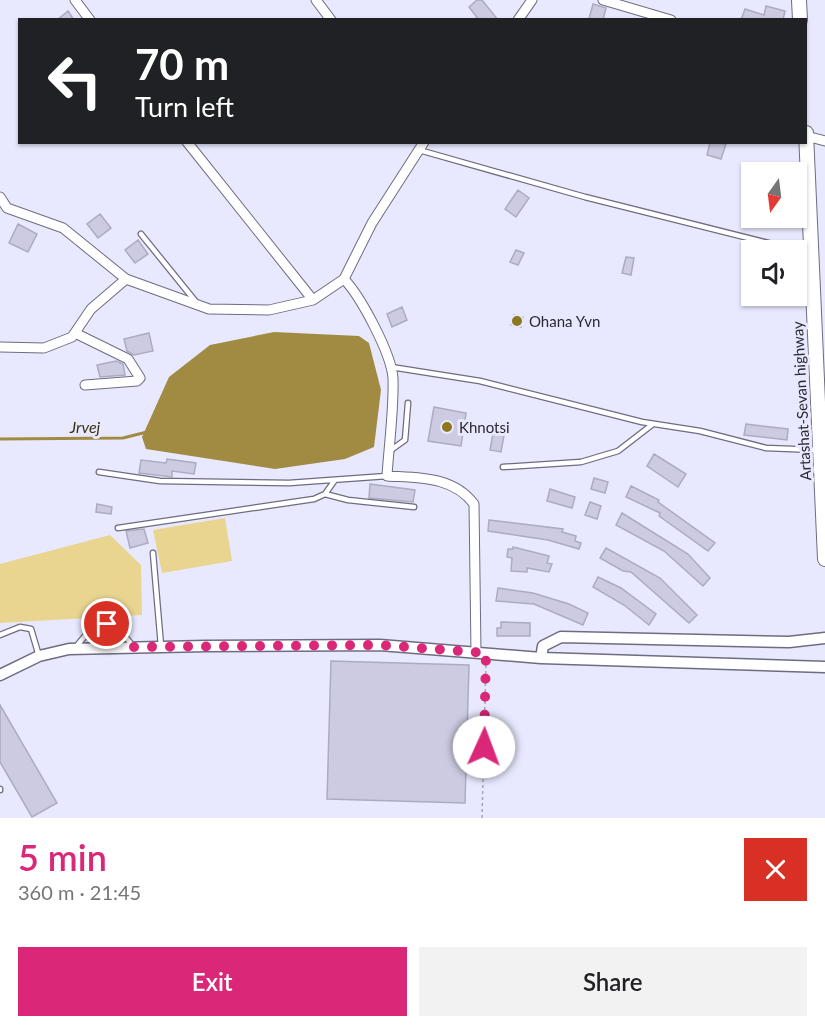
<!DOCTYPE html>
<html lang="en">
<head>
<meta charset="utf-8">
<style>
	:root { --surface:#fff; --page:#f2f2f2; --text:#202124; --muted:#757577; --accent:#db2777 }
	body { margin:0; font-family:Lato,sans-serif; background:var(--page); color:var(--text); height:100vh; display:flex; flex-direction:column; font-size:22px; white-space:nowrap }
	* { box-sizing:border-box; margin:0 }
	p { font-size:20px; color:var(--muted) }
	.icon { flex:none; width:33px; height:33px; fill:none; stroke:currentColor; stroke-width:2; stroke-linecap:round; stroke-linejoin:round }
	.map { position:relative; height:818px; overflow:hidden }
	.panel { display:flex; flex-direction:column; background:var(--surface); flex:1 }
	.panel>* { flex:none }
	.banner { position:absolute; left:18px; top:18px; width:789px; height:126px; border-radius:0px; box-shadow:0 2px 4px #0004; background:#202124; color:#fff; overflow:hidden }
	.needle { width:39px; rotate:194deg }
	.controls { position:absolute; left:741px; top:162px; display:grid; gap:12px }
	.controls a { display:grid; place-items:center; width:66px; height:66px; border-radius:0px; background:var(--surface); box-shadow:0 2px 4px #0004; font-size:30px }
	.pin { position:absolute; display:grid; place-items:center; width:51px; height:51px; color:#fff; margin:-26px; border:3px solid #fff; border-radius:50%; box-shadow:0 2px 6px #0007 }
	.me { position:absolute; width:66px; margin:-33px; rotate:2deg; stroke-linejoin:round; filter:drop-shadow(0 0 4px #0008) }
	.turn { display:flex; align-items:center; gap:21px; height:126px; padding:0 18px; font-size:27px }
	.turn .icon { width:78px; height:78px; stroke-width:2.5 }
	.turn b { display:block; font-size:42px; line-height:51px }
	.round { display:grid; place-items:center; flex:none; width:63px; height:63px; border-radius:0px; background:var(--page) }
	.head { display:flex; align-items:center; justify-content:space-between; height:102px; padding:0 18px }
	h1 { font-size:36px; font-weight:600; line-height:45px; color:var(--accent) }
	.primary-button { display:flex; gap:12px; margin-top:auto; padding:12px 18px }
	.primary-button a { flex:1; height:69px; border-radius:0px; background:var(--accent); color:#fff; font-size:24px; font-weight:600; line-height:69px; text-align:center }
	.primary-button a+a { background:var(--page); color:var(--text) }
	.map>svg:first-child { display:block }
	.green { fill:#e9d590 }
	.water { fill:#a18b42 }
	.lines { fill:none; stroke-linecap:round; stroke-linejoin:round }
	.stream { stroke:#a18b42; stroke-width:3 }
	.building { fill:#cccbe2; stroke:#ababc1; stroke-width:1.5 }
	.service-casing { stroke:#6d6c80; stroke-width:7 }
	.minor-casing { stroke:#6d6c80; stroke-width:11 }
	.tertiary-casing { stroke:#6d6c80; stroke-width:13 }
	.primary-casing { stroke:#6d6c80; stroke-width:16 }
	.path { stroke:#a5a5b7; stroke-width:1.5; stroke-dasharray:3 3; stroke-linecap:butt }
	.service { stroke:#fff; stroke-width:4.5 }
	.minor { stroke:#fff; stroke-width:9 }
	.tertiary { stroke:#fff; stroke-width:10 }
	.primary { stroke:#fff; stroke-width:14 }
	.route { stroke:#db2777; stroke-width:10; stroke-dasharray:0 18 }
	.poi-dot { fill:#8e771c; stroke:#e8e8ff; stroke-width:2 }
	.labels { text-anchor:middle; dominant-baseline:central; stroke-width:6; stroke-linejoin:round; paint-order:stroke }
	.poi-label { font-size:15px; fill:#292931; stroke:#e8e8ff; text-anchor:start }
	.street-label { font-size:15px; fill:#292931; stroke:#e8e8ff }
	.water-label { font-size:16px; font-style:italic; fill:#3c3211; stroke:#e8e8ff }
</style>
</head>
<body>
<div class="map">
<svg width="825" height="818" viewBox="0 0 825 818">
	<rect width="100%" height="100%" fill="#e8e8ff"/>
	<!-- green -->
	<path class="green" d="M225,518L232,561L162,573L153,530Z
		M110,535L141,565L142,615L0,623V564Z"/>
	<!-- water -->
	<path class="water" d="M274,332L359,336L369,343L381,390L374,447L345,459L275,469L146,449L142,437L169,377L210,345Z"/>
	<g class="lines">
		<!-- stream -->
		<path class="stream" d="M0,439L123,438L147,432"/>
	</g>
	<!-- building -->
	<path class="building" d="M477,0H482L498,20H479L469,7Z
		M593,4L606,8L603,20L589,19Z
		M766,6L785,11L783,20H741L745,9L764,15Z
		M68,11L74,20H57Z
		M710,142L726,144L721,159L707,155Z
		M518,190L529,198L516,217L505,209Z
		M100,214L111,228L98,238L87,224Z
		M18,224L37,234L28,252L9,243Z
		M138,240L148,254L135,263L125,250Z
		M516,250L524,253L518,265L510,262Z
		M626,257L634,258L631,275L622,273Z
		M402,307L407,320L392,327L387,314Z
		M514,315L523,317L521,327L511,325Z
		M149,333L153,351L134,355L127,351L124,339Z
		M116,361L123,364L125,375L100,377L97,365Z
		M434,407L466,413L461,446L428,441Z
		M746,424L788,429L787,440L744,435Z
		M494,428L505,430L501,452L490,450Z
		M654,454L686,474L678,487L647,466Z
		M167,459L196,463L194,474L172,471V477L139,473L141,460L166,463Z
		M594,478L608,482L605,493L591,489Z
		M370,484L415,490L413,502L369,498Z
		M631,486L659,500L658,502L715,543L708,551L659,516L660,513L626,497Z
		M550,489L575,497L572,508L547,501Z
		M590,502L601,506L597,519L585,515Z
		M97,504L112,507L111,514L96,512Z
		M622,513L688,554L710,578L703,586L664,551L616,525Z
		M489,520L563,529L562,532L576,536L575,541L581,543L579,549L548,540L488,531Z
		M144,529L148,543L130,548L126,531Z
		M513,547L549,556L547,563L552,564L549,572L527,568V572L511,571L512,558L507,557L508,549H513Z
		M606,548L660,578L697,615L689,623L631,572L623,571L600,558Z
		M598,577L621,588L656,614L649,625L624,605L593,587Z
		M498,588L533,593L569,604L588,613L583,625L534,604L496,601Z
		M501,622L530,623V636H497V628H501Z
		M331,661L469,665L465,803L327,799Z
		M0,705L57,803L32,817L0,762Z"/>
	<g class="lines">
		<!-- service casing -->
		<g class="service-casing">
			<path id="service" d="M419,150L585,197L808,253
				M141,234L196,302
				M391,367L480,381L642,422L700,431L766,448L817,450
				M391,450L405,440L408,403
				M503,467L581,462L618,451L653,424
				M99,472L160,481L289,483L387,476
				M325,494L348,500L414,507
				M118,528L314,499L325,494L335,480
				M153,553L161,646
				M107,625L121,632L134,647
				M0,635L20,627L31,629L39,656
				M75,648L94,625
				M0,789V790"/>
		</g>
		<!-- minor casing -->
		<g class="minor-casing">
			<path id="minor" d="M75,0L90,20
				M316,0L331,20
				M603,0L671,20
				M518,20L532,0
				M806,136L825,141
				M187,142L313,300
				M0,197L7,208L63,228L126,279L209,309L269,310L313,300L344,279L372,223L424,142
				M344,279C361,297 391,353 393,378C394,410 389,444 387,476C419,478 453,476 474,504L476,652
				M75,333L128,359L140,378L137,381L85,385
				M0,347L44,348L72,337L91,309L126,279"/>
		</g>
		<!-- tertiary casing -->
		<g class="tertiary-casing">
			<path id="tertiary" d="M541,658L543,646L561,637L789,642L825,638
				M0,675L39,656L69,649L206,646L380,645L541,658L825,667"/>
		</g>
		<!-- primary casing -->
		<g class="primary-casing">
			<path id="primary" d="M799,0L800,20
				M806,133L825,559"/>
		</g>
		<!-- path -->
		<path class="path" d="M482,818L486,663"/>
		<!-- service -->
		<use href="#service" class="service"/>
		<!-- minor -->
		<use href="#minor" class="minor"/>
		<!-- tertiary -->
		<use href="#tertiary" class="tertiary"/>
		<!-- primary -->
		<use href="#primary" class="primary"/>
	</g>
	<g class="lines">
		<!-- route -->
		<path class="route" d="M107,624L121,632L134,647L380,645L486,653L484,747"/>
	</g>
	<!-- markers -->
	<g class="poi-dot">
		<circle cx="517" cy="321" r="6"/>
		<circle cx="447" cy="427" r="6"/>
	</g>
	<g class="labels">
		<!-- poi labels -->
		<g class="poi-label">
			<text x="529" y="321">Ohana Yvn</text>
			<text x="459" y="427">Khnotsi</text>
		</g>
		<!-- street labels -->
		<g class="street-label">
			<text transform="translate(801 401) rotate(-93)">Artashat-Sevan highway</text>
		</g>
		<!-- water labels -->
		<g class="water-label">
			<text x="85" y="426">Jrvej</text>
		</g>
	</g>
</svg>
<div class="controls">
<a><svg class="needle" viewBox="-14 -14 28 28"><path d="M0-13l5 13h-10z" fill="#e53935"/><path d="M0 13l5-13h-10z" fill="#757577"/></svg></a>
<a><svg class="icon" aria-label="sound" viewBox="0 0 24 24"><path d="M4 9h4l5-4v14l-5-4H4zM17 9q2 3 0 6"/></svg></a>
</div>
<div class="pin" style="left:107px;top:624px;background:#d93025"><svg class="icon" aria-label="arrive" viewBox="0 0 24 24"><path d="M6 21V4h12l-3 4 3 4H6"/></svg></div>
<svg class="me" style="left:484px;top:747px" viewBox="-20 -20 40 40"><circle r="19" fill="#fff"/><path d="M0-13L10 11 0 6-10 11z" fill="#db2777"/></svg>
<div class="banner">
<div class="turn"><svg class="icon" aria-label="left" viewBox="0 0 24 24"><path d="M17 20v-9H6M10 6l-5 5 5 5"/></svg><div><b>70 m</b>Turn left</div></div>
</div>
</div>
<section class="panel">
<div class="head"><div><h1>5 min</h1><p>360 m · 21:45</p></div><a class="round" style="background:#d93025;color:#fff"><svg class="icon" aria-label="close" viewBox="0 0 24 24"><path d="M6 6l12 12M18 6L6 18"/></svg></a></div>
<div class="primary-button"><a>Exit</a><a>Share</a></div>
</section>
</body>
</html>
